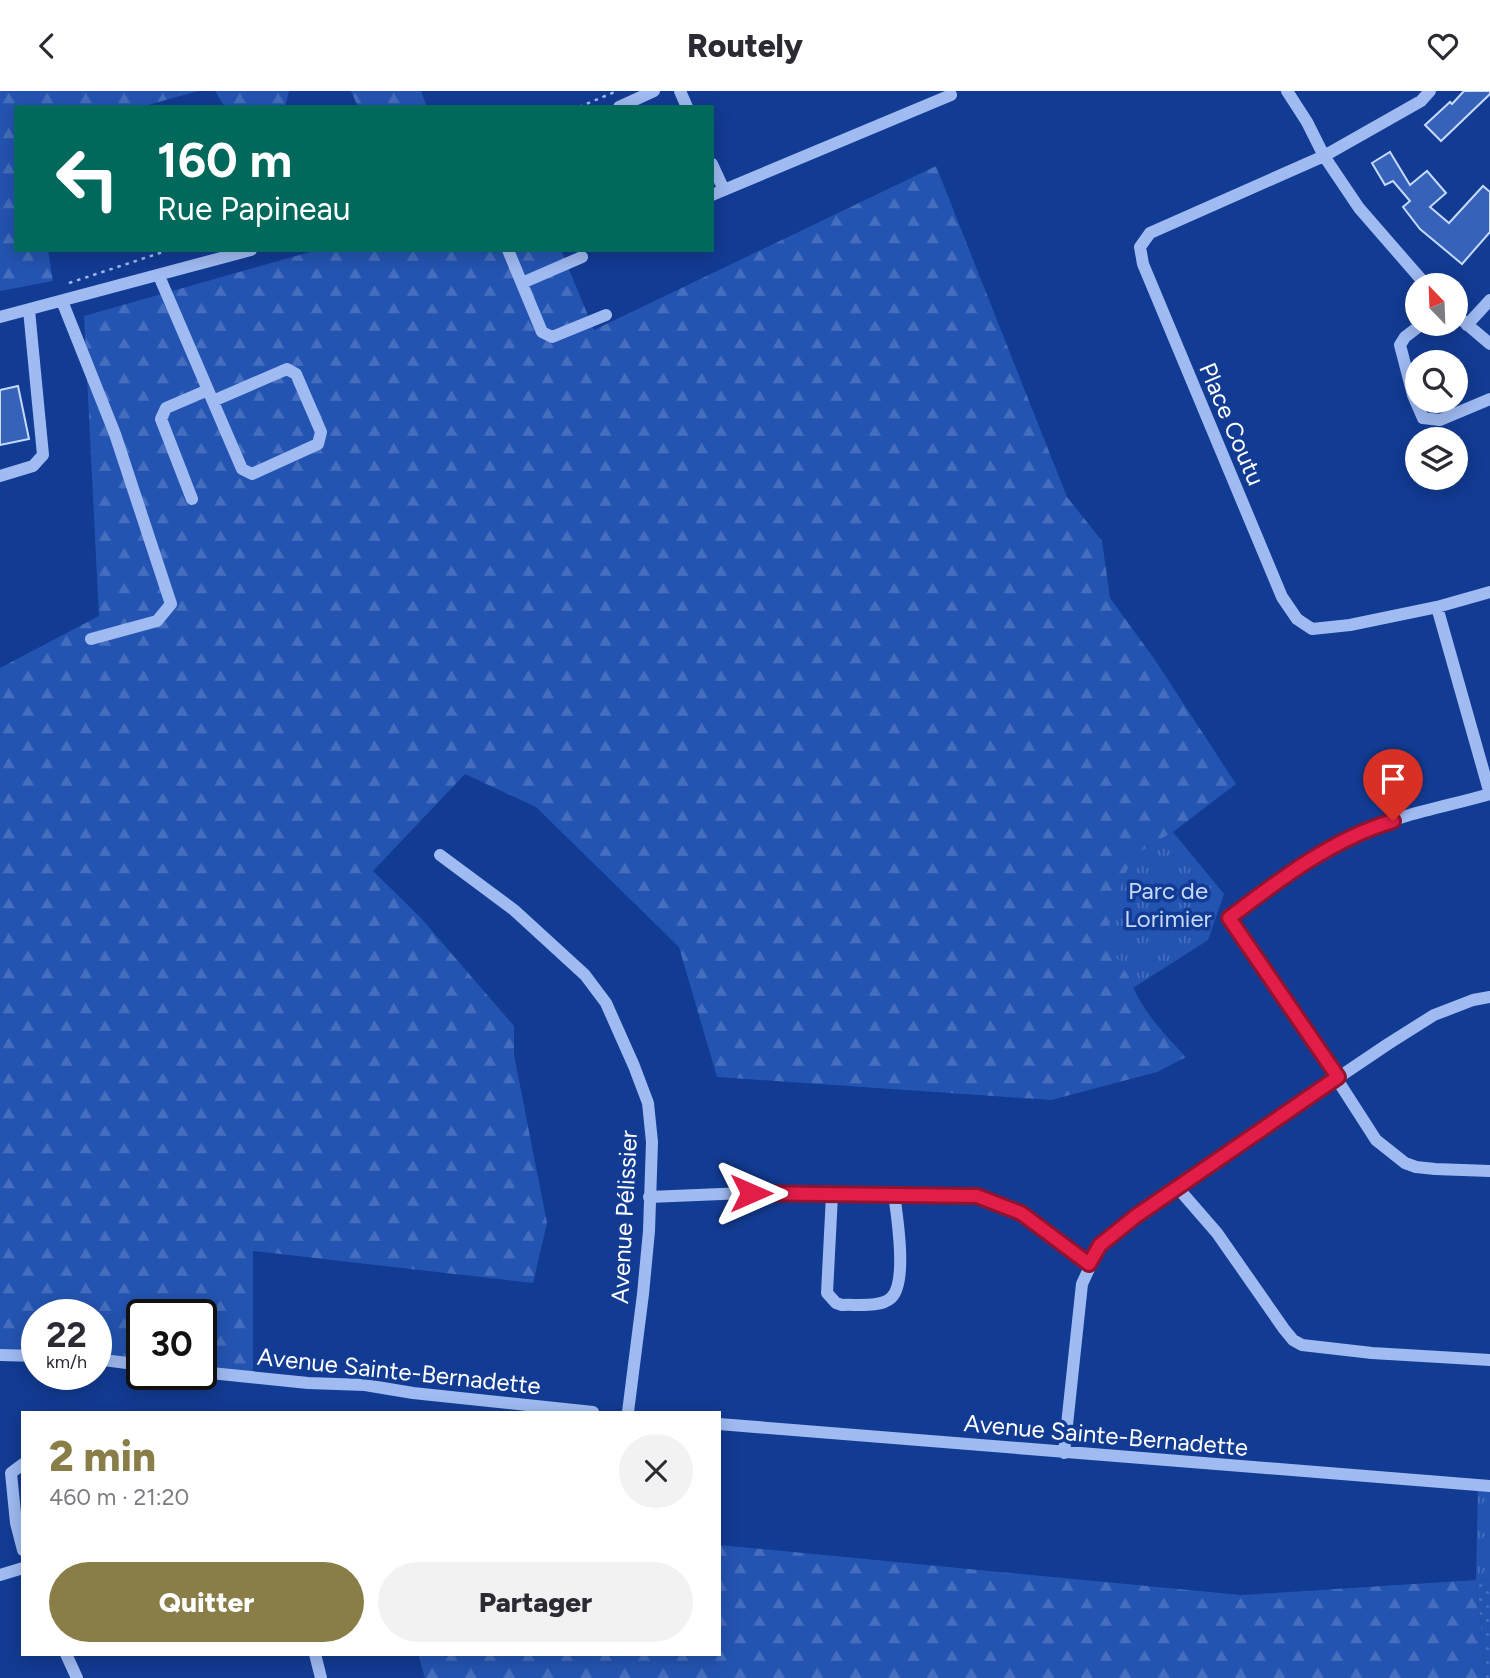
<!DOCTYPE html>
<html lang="fr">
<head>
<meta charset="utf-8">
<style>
	:root { --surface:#fff; --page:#f2f2f3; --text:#2b2b33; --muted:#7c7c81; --accent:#8a7e48 }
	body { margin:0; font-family:Figtree,sans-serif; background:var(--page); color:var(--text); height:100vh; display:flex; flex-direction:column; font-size:26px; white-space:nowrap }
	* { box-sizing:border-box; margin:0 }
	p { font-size:23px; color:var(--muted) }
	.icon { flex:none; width:38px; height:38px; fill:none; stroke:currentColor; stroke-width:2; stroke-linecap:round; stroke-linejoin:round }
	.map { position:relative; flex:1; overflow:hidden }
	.sheet { position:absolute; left:21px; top:1320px; width:700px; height:245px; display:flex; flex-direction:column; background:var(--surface); border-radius:0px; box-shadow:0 4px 18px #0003 }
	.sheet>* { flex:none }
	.banner { position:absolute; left:14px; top:14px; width:700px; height:147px; border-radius:0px; box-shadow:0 4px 18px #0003; background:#00695c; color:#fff; overflow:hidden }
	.needle { width:46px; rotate:337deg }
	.controls { position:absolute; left:1405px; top:182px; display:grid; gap:14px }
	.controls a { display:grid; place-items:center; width:63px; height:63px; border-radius:50%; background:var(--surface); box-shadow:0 4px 18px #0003; font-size:35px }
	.speed { position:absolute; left:21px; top:1208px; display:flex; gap:14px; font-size:35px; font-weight:700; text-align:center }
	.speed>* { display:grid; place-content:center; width:91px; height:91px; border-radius:50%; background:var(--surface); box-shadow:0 4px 18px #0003; line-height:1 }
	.speed small { font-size:18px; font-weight:400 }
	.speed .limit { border:4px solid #111; border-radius:10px; background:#fff; color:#111 }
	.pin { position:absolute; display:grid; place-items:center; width:60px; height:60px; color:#fff; margin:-72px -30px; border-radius:50% 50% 50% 0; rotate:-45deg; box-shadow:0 0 7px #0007 }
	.pin .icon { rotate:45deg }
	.me { position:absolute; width:77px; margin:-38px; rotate:90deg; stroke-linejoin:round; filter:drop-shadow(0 0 5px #0008) }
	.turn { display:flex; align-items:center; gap:24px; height:147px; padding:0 28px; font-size:32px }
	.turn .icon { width:91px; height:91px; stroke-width:2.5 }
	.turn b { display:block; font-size:49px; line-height:60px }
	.round { display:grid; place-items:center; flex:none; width:74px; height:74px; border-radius:37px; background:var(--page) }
	.summary { display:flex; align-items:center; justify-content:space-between; height:119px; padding:0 28px }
	h1 { font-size:42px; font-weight:800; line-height:52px; color:var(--accent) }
	.primary-button { display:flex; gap:14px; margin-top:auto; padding:14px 28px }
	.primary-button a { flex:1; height:80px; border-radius:42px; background:var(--accent); color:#fff; font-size:28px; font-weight:800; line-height:80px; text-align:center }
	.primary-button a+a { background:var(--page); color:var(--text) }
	header { display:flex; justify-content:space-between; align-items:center; height:91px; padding:0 28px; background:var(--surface); font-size:32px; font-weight:800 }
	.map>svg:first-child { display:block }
	.grass { fill:url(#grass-dots) }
	.forest { fill:url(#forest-firs) }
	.park { fill:url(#park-tufts) }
	.building { fill:#3662ba; stroke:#c7d9fd; stroke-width:2 }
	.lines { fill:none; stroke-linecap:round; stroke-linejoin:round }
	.path { stroke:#a0bbf2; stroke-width:2.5; stroke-dasharray:3.5 5; stroke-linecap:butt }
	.minor { stroke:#a0bbf2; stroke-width:12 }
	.route-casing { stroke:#92132f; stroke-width:18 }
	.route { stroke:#e11d48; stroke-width:12 }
	.labels { text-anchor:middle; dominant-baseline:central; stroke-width:7; stroke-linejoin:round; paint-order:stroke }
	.street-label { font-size:24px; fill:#fff; stroke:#123b93 }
	.park-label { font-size:24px; fill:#c7d9fd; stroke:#123b93 }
</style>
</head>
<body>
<header><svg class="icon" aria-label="back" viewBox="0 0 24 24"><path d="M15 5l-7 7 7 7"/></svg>Routely<svg class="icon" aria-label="heart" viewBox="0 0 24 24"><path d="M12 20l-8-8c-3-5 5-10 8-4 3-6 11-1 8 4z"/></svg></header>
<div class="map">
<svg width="1490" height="1587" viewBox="0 0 1490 1587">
	<defs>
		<pattern id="grass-dots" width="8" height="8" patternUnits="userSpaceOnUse" patternTransform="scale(1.75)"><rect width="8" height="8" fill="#2454b2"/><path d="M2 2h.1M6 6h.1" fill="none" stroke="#456ebe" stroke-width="1.8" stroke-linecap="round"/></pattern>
		<pattern id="forest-firs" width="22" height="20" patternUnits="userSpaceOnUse" patternTransform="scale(1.75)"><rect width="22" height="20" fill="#2454b2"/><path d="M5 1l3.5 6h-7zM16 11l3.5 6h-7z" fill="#456ebe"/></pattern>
		<pattern id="park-tufts" width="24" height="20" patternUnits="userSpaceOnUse" patternTransform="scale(1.75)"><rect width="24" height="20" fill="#2454b2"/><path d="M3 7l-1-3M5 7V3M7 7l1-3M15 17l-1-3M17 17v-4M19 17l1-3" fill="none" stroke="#456ebe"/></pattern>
	</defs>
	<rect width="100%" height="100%" fill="#123b93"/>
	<!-- grass -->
	<path class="grass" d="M1476,1489L1490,1490V1587H1486Z"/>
	<!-- forest -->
	<path class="forest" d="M0,0H198L141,16H16V159H48L53,190L0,200Z
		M215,0H289L285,16H225Z
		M351,0H421L427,16H358Z
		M936,75L1067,406L1102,450L1110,507L1155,569L1236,693L1173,741L1132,766L1129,886C1140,918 1163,942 1186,966L1157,981L1051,1009L717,986L679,856L536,716L465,683L373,780L420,826L514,935V964L547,1132L533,1192L253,1160V1287L201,1281V1223H142V1274L96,1268V1223H37V1265L0,1264V577L99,525L84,225L317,159H561L594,239Z
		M719,1454L1241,1504L1476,1489L1486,1587H425L418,1563H719Z"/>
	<!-- park -->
	<path class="park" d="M1173,741L1224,803L1208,849L1133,897L1129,886L1109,855L1110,824L1132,766Z
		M1478,1394L1490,1395V1490L1476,1489Z"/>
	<!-- building -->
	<path class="building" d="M1464,0H1490V3L1441,50L1425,34L1450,11L1452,13Z
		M1390,61L1410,94L1427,80L1446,102L1430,116L1449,132L1483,95L1490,101V141L1462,173L1420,138L1403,116L1410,110L1393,90L1385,94L1372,72Z
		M18,295L29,348L0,354V299Z"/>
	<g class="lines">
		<!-- path -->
		<path class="path" d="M579,16L617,0
			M69,192L169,159"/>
		<!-- minor -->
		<path class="minor" d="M680,0L687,16
			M1287,0L1307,31L1324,65L1359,117L1426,194
			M1430,0L1421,10L1324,65L1150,142L1140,156L1143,173L1282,506L1297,528L1312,538L1350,534L1437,516L1490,501
			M619,16L654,0
			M712,73L724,99
			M712,104L951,4
			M508,159L542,241L552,246L606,224
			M159,185L242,378L252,383L318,353L321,341L296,283L287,278L213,310
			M522,192L582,166
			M62,210L115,343L171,513L157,530L91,548
			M1456,224L1490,253
			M0,226L251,159
			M1422,233L1405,246L1400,254L1413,304L1423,327L1440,329L1490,308
			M1467,234L1490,209
			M0,385L33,375L43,364L29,219
			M192,408L161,328L166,317L208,299
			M1437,516L1490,703
			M1490,703C1449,715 1404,722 1365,740C1316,761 1272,794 1229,827L1338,986L1340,993L1376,1049L1405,1072L1416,1076L1435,1078L1490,1080
			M440,764L514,819L585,884L606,912L634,975L648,1012L652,1051L649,1140L643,1203L628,1321
			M1177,1096L1217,1142L1284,1238L1293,1249L1302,1254L1372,1262L1490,1269
			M832,1104L827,1202L836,1212L842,1214C855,1213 880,1217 891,1207C908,1192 897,1125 894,1103
			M649,1106L772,1101L977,1105L1021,1122L1089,1173
			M0,1264L37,1265
			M96,1268L142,1274
			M201,1281L308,1292L365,1294L413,1302L593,1321
			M719,1333L1490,1395
			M1064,1362L1082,1193L1100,1154L1177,1096L1220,1070L1262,1038L1388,953L1434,924L1473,909L1490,906
			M23,1373L11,1382L16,1432L23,1459
			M0,1484L23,1477
			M66,1563L77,1587
			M315,1563L321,1587"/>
	</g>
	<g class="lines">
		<!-- route casing -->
		<g class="route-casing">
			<path id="route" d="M751,1102L977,1105L1021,1122L1089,1173L1100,1154L1136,1125L1338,986L1229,827C1279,789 1332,748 1393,730"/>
		</g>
		<!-- route -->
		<use href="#route" class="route"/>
	</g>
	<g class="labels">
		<!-- street labels -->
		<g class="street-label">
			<text transform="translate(1232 333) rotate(67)">Place Coutu</text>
			<text transform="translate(624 1126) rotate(-87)">Avenue Pélissier</text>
			<text transform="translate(399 1280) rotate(6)">Avenue Sainte-Bernadette</text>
			<text transform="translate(1106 1344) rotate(5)">Avenue Sainte-Bernadette</text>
		</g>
		<!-- park labels -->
		<g class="park-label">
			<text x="1168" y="799">Parc de<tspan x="1168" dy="28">Lorimier</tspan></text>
		</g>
	</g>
</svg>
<div class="controls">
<a><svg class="needle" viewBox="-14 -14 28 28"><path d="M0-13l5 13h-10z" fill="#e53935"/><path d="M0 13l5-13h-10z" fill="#7c7c81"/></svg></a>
<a><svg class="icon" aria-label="search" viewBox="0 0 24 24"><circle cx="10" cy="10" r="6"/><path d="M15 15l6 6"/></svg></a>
<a><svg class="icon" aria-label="layers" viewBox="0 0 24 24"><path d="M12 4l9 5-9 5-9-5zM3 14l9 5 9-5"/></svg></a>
</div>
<div class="speed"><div>22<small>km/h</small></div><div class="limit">30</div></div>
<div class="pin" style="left:1393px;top:730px;background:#d93025"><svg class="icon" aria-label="arrive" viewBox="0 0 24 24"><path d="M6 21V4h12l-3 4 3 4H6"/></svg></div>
<svg class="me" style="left:751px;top:1102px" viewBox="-20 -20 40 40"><path d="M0-17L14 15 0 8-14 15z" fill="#e11d48" stroke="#fff" stroke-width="4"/></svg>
<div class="banner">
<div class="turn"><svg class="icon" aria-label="left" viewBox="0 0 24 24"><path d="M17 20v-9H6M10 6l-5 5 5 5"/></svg><div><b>160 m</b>Rue Papineau</div></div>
</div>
<section class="sheet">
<div class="summary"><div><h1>2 min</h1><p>460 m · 21:20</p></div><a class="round"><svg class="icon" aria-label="close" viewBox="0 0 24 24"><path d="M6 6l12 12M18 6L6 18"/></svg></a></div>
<div class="primary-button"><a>Quitter</a><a>Partager</a></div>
</section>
</div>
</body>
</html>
